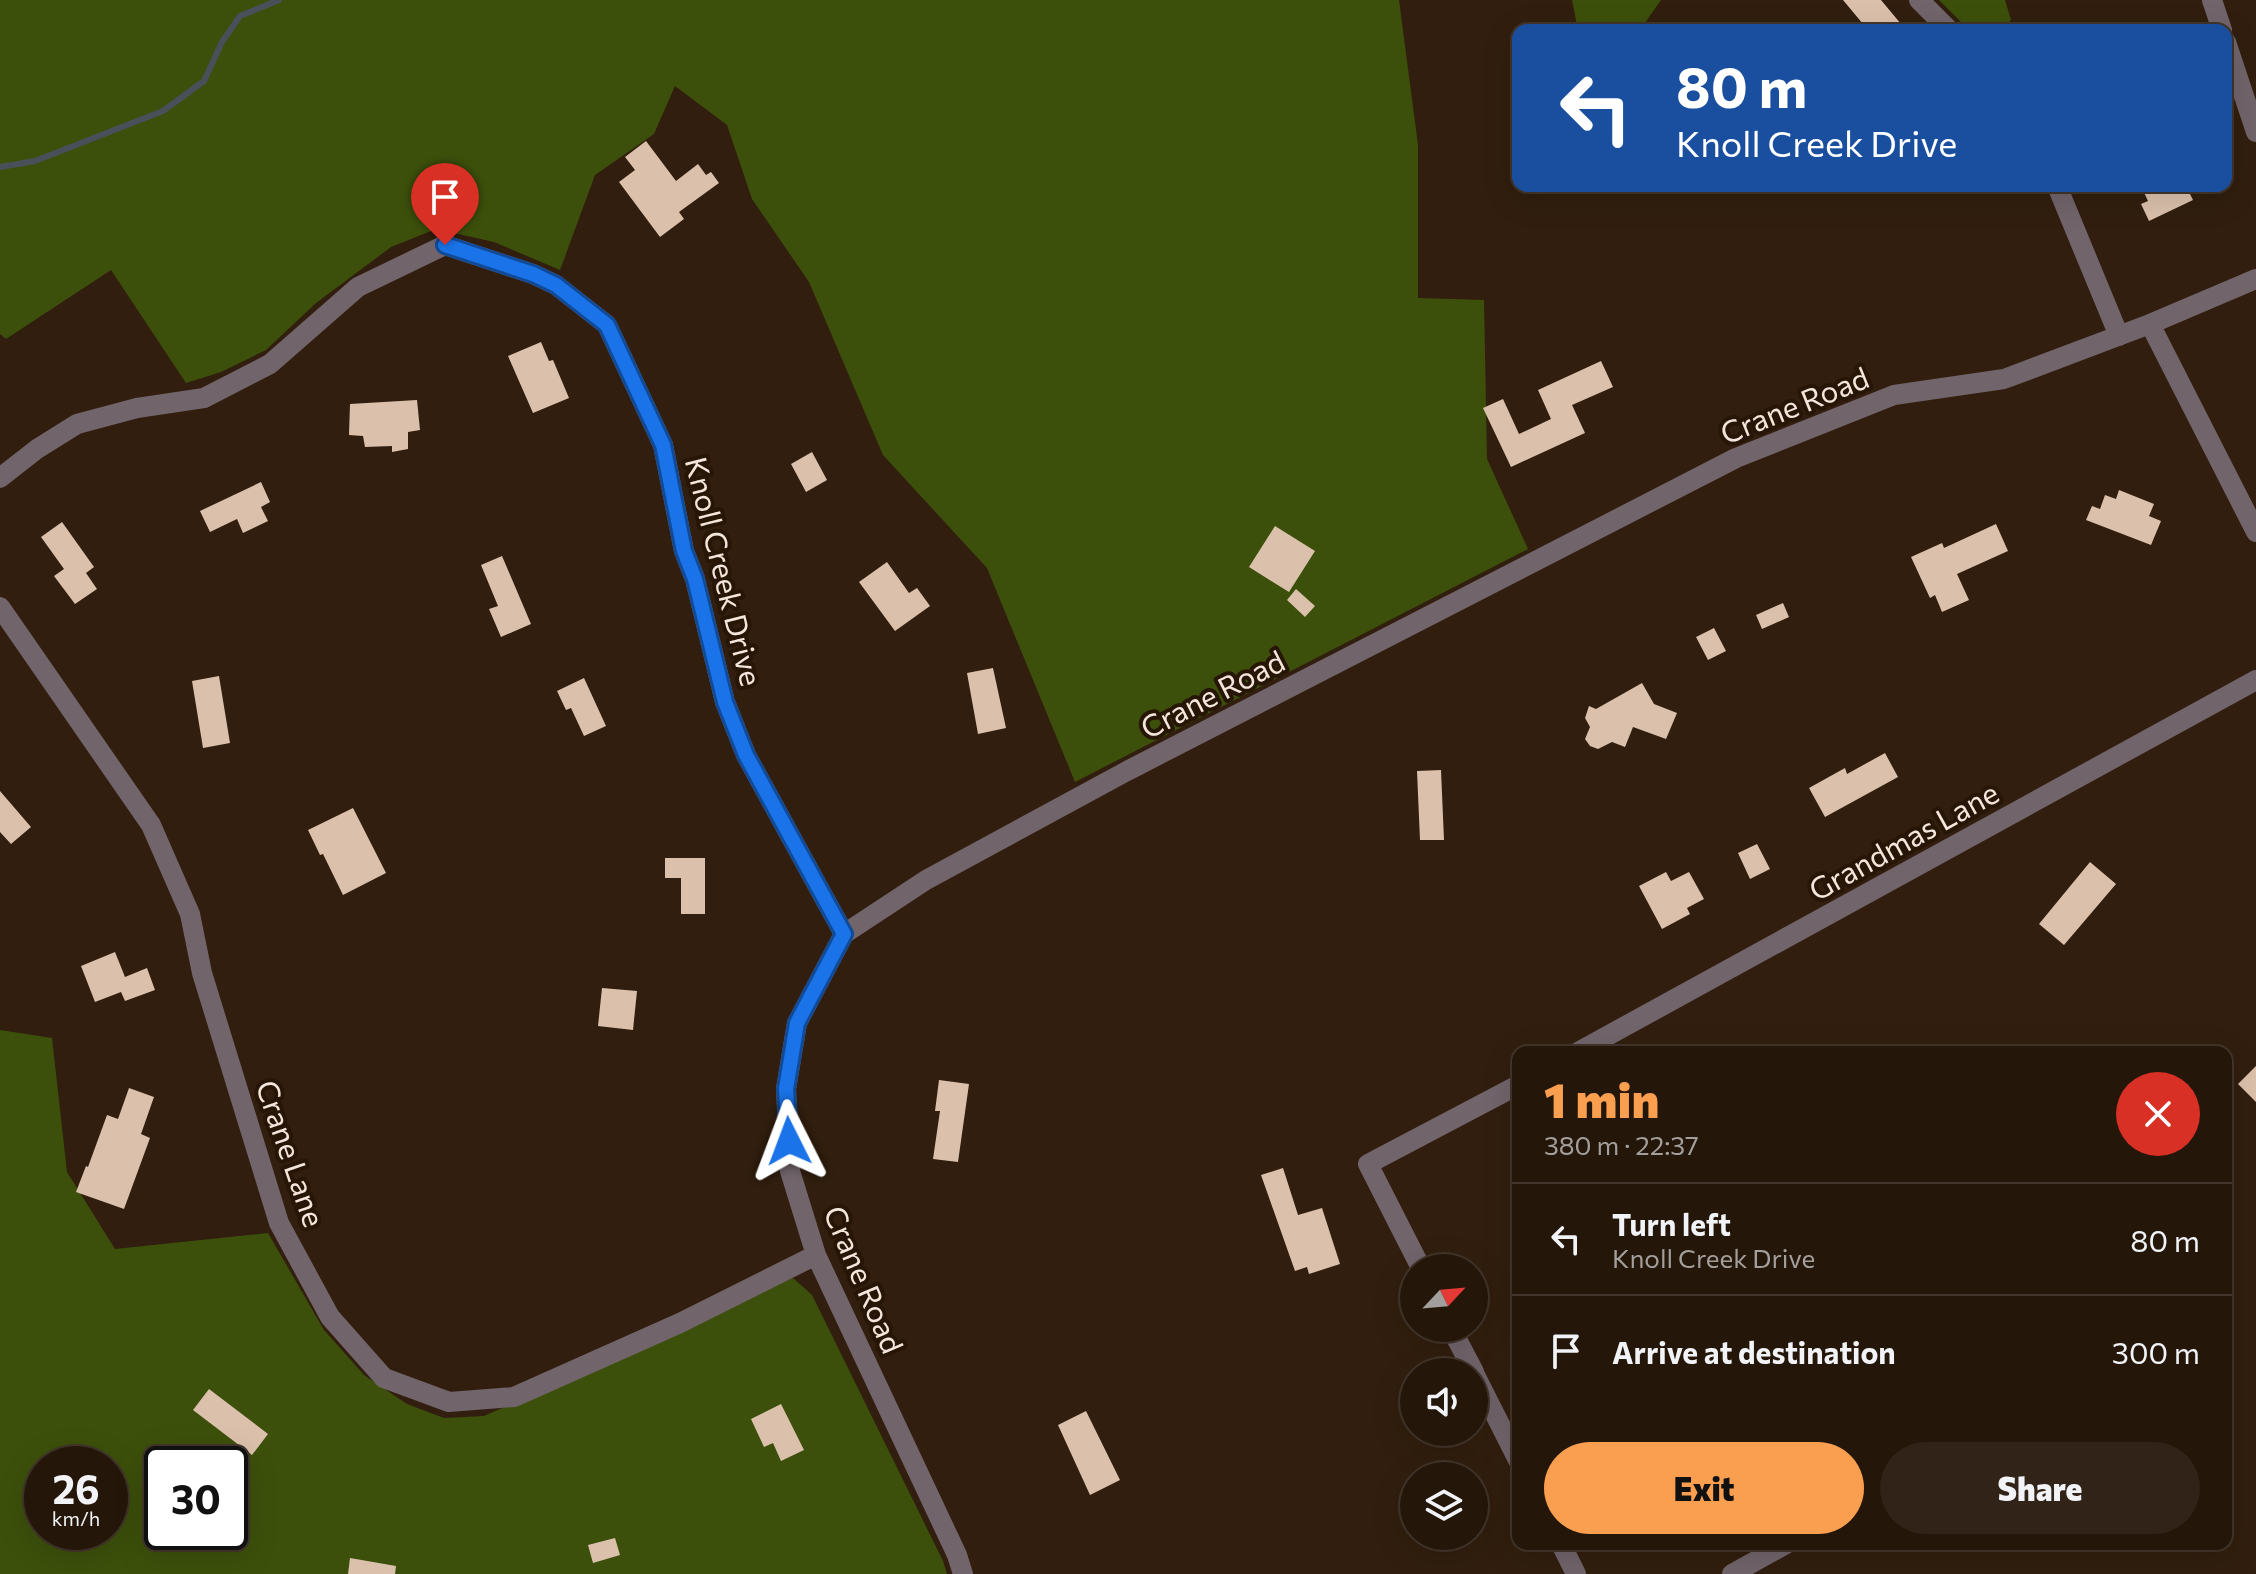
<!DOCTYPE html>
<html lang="en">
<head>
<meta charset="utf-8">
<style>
	:root { --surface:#25160a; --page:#312318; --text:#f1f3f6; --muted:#a39f9c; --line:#42352b; --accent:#fa9f4f }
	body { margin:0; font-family:Commissioner,sans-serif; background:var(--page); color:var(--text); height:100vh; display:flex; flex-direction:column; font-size:30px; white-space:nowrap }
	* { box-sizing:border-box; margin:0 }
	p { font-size:26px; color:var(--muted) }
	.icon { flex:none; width:44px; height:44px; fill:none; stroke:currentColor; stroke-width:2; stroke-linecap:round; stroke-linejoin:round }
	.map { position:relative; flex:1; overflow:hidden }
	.details { position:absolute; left:1512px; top:1046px; width:720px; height:504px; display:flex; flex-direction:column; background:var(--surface); border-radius:16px; box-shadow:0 8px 32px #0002,0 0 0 2px var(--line) }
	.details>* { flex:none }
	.top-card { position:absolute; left:1512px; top:24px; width:720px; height:168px; border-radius:16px; box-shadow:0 8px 32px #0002,0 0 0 2px var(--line); background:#1a4fa0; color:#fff; overflow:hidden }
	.needle { width:52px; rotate:64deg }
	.controls { position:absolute; left:1400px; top:1254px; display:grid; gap:16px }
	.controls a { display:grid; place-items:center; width:88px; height:88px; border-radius:50%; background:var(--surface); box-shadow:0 8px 32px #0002,0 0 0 2px var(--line); font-size:40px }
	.speed { position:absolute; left:24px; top:1446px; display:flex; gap:16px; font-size:40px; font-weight:700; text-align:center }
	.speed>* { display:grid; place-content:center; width:104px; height:104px; border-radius:50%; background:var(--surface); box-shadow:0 8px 32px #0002,0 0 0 2px var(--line); line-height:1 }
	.speed small { font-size:20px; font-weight:400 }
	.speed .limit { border:4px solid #111; border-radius:12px; background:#fff; color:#111 }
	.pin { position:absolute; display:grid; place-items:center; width:68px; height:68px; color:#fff; margin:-82px -34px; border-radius:50% 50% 50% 0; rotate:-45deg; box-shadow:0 0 8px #0007 }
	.pin .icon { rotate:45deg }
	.me { position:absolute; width:88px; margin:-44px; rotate:357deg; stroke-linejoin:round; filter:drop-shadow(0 0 6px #0008) }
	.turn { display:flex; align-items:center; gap:28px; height:168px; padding:0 32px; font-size:36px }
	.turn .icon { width:104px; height:104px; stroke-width:2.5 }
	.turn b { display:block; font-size:56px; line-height:68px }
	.round { display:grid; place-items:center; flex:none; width:84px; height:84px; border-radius:42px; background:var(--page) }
	.head { display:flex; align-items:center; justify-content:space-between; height:136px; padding:0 32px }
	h1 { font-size:48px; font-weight:800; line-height:60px; color:var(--accent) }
	.cta { display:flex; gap:16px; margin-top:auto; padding:16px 32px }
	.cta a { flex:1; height:92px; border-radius:48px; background:var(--accent); color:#111; font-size:32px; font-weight:800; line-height:92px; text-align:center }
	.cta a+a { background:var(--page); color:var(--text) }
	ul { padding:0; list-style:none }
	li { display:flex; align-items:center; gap:24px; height:112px; padding:0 32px; border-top:2px solid var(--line) }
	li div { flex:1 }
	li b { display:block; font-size:30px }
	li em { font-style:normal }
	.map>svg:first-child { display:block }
	.forest { fill:#3c500b; fill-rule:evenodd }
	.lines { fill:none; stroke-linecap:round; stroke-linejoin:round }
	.stream { stroke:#49505a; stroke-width:6 }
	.building { fill:#dbc1ac }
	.minor { stroke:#71646b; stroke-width:20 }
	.route-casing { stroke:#114b97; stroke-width:20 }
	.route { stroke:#1a73e8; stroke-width:14 }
	.labels { text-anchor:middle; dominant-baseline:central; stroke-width:8; stroke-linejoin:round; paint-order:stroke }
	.street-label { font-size:30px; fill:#f4e6dc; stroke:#271505 }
</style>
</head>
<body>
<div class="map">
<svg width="2256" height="1574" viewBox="0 0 2256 1574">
	<rect width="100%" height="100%" fill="#311e0e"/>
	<!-- forest -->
	<path class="forest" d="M0,0H1399L1418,145V298L1484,300L1487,459L1528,549L1075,782L987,568L883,455L809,282L752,199L727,125L675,86L654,134L595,175L560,270L494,242L436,229L391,247L316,303L266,350L221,372L186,383L111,270L6,339L0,334Z
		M1572,0H1661L1640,30H1578Z
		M1939,0H2005L2011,20L2002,30H1969Z
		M0,1030L52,1038L67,1172L115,1249L268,1233L324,1330L364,1375L407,1404L444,1418L484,1416L793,1278L812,1295L943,1561L947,1574H0ZM42,1464H110V1532H42ZM162,1464H230V1532H162Z"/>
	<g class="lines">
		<!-- stream -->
		<path class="stream" d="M0,167L35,161L163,111L204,81L222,42L240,16L279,0"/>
	</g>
	<!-- building -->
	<path class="building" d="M1843,0H1881L1906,30H1868Z
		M646,141L676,181L698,164L706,175L711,172L719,183L679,212L684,219L660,237L619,182L635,170L625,157Z
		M2141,186H2186L2193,200L2149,221L2141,204L2148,201Z
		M541,342L549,361L553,360L569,398L533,413L508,356Z
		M1601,361L1613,387L1572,405L1585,433L1511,467L1483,408L1503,399L1519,434L1551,419L1538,390Z
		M417,400L420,430L408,432V449L392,452V446L365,447L363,436L349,435L350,404Z
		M812,452L827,480L806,492L791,464Z
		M261,482L270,502L261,507L268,521L243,533L237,519L210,532L200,511Z
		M2119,490L2154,504L2149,516L2161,521L2151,545L2086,520L2092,506L2100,509L2105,495L2116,499Z
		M62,522L94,567L86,573L97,589L75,604L54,576L64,569L41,537Z
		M1996,524L2008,551L1957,574L1969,600L1942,612L1935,595L1930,598L1911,557L1942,543L1944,548Z
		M1275,526L1315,551L1289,592L1249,567Z
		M502,556L531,624L501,637L489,609L498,606L481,565Z
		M887,562L909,593L917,588L930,606L895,631L859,582Z
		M1296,589L1315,606L1305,617L1287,600Z
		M1783,603L1789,617L1762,629L1756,615Z
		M1714,628L1726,651L1708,660L1696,637Z
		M993,668L1006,728L978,734L967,673Z
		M219,676L230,743L203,748L192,681Z
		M584,678L606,726L584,736L571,708L566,710L557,691Z
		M1642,683L1654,704L1677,713L1666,739L1633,727L1625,747L1612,742L1598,749L1590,746L1585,739L1590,727L1585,718L1589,706L1596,709Z
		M1885,753L1898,777L1825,817L1809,788L1845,768L1847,774Z
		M1441,770L1444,840H1420L1417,771Z
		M0,791L31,827L11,844L0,832Z
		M353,808L386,873L343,895L323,854L320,855L308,830Z
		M1757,844L1770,869L1750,879L1738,853Z
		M665,858H705V914H681V878H665Z
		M2090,862L2116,884L2064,945L2039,924Z
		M1666,872L1671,881L1689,872L1704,899L1687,908L1690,914L1662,929L1639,886Z
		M115,952L125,977L147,968L155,990L125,1001L121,992L95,1002L81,966Z
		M602,988L637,991L633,1030L598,1026Z
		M2256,1066V1102L2238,1084Z
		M939,1080L969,1084L958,1162L933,1159L940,1111H935Z
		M129,1088L154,1097L141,1134L150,1138L124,1209L76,1192L86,1166L88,1167L107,1115L118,1119Z
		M1283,1168L1298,1215L1322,1208L1340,1264L1309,1274L1307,1267L1295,1271L1261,1175Z
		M209,1389L268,1434L252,1455L193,1410Z
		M781,1404L804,1450L781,1461L773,1443L764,1447L751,1419Z
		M1086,1411L1120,1480L1090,1495L1058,1425Z
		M615,1538L620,1555L593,1563L588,1545Z
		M350,1558L396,1566L395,1574H348Z"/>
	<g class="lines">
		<!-- minor -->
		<path class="minor" d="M1919,0L1949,30
			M2212,0L2222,30
			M2226,42L2256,132
			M2057,186L2119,336
			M2150,324L2256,532
			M0,478L37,449L77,424L137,408L204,398L270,364L358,287L445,245L533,274L556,285L607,325L663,445L684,551L695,579L725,702L746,755L844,934
			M0,607L151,825L190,914L202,973L279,1223L330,1317L384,1378L449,1402L514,1397L680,1323L816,1255
			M1578,1052L2256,680
			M1421,1268L1368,1164L1518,1085
			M1451,1328L1474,1372
			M1474,1373L1518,1460
			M1561,1544L1576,1574
			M963,1574L957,1555L816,1255L790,1171L786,1089L797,1023L844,934L926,880L1127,771L1736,458L1894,395L2004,379L2150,324L2256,279
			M1732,1574L1786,1544"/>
	</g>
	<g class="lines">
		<!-- route casing -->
		<g class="route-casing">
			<path id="route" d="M445,245L533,274L556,285L607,325L663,445L684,551L695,579L725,702L746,755L844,934L797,1023L786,1089L789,1141"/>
		</g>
		<!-- route -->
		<use href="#route" class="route"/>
	</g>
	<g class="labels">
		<!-- street labels -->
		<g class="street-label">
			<text transform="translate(1794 404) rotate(-22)">Crane Road</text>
			<text transform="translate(725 571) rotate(76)">Knoll Creek Drive</text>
			<text transform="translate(1212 693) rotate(-27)">Crane Road</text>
			<text transform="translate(1903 840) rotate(-29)">Grandmas Lane</text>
			<text transform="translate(292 1153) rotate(71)">Crane Lane</text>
			<text transform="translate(865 1279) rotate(67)">Crane Road</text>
		</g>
	</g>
</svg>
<div class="controls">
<a><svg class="needle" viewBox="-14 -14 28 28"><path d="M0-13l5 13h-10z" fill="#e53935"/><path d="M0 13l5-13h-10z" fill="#a39f9c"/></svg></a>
<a><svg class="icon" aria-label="sound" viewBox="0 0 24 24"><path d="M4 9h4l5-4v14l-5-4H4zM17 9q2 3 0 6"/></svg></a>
<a><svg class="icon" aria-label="layers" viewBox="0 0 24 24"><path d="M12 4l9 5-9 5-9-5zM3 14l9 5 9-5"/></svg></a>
</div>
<div class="speed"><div>26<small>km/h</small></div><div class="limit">30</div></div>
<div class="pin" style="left:445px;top:245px;background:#d93025"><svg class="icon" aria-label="arrive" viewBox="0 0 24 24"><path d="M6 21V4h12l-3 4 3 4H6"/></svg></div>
<svg class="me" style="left:789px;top:1141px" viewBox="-20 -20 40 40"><path d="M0-17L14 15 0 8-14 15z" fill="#1a73e8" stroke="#fff" stroke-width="4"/></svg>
<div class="top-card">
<div class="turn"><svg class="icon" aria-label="left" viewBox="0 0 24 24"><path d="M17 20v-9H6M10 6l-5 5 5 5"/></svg><div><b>80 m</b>Knoll Creek Drive</div></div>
</div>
<section class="details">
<div class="head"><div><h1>1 min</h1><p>380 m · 22:37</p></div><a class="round" style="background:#d93025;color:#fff"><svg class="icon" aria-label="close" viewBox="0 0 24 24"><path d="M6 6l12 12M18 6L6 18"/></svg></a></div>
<ul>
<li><svg class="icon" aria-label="left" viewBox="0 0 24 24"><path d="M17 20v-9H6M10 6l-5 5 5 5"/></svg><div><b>Turn left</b><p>Knoll Creek Drive</p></div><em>80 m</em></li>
<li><svg class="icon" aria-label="arrive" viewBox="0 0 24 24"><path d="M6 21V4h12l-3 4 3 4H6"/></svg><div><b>Arrive at destination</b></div><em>300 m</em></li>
</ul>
<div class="cta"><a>Exit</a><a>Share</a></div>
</section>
</div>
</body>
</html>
